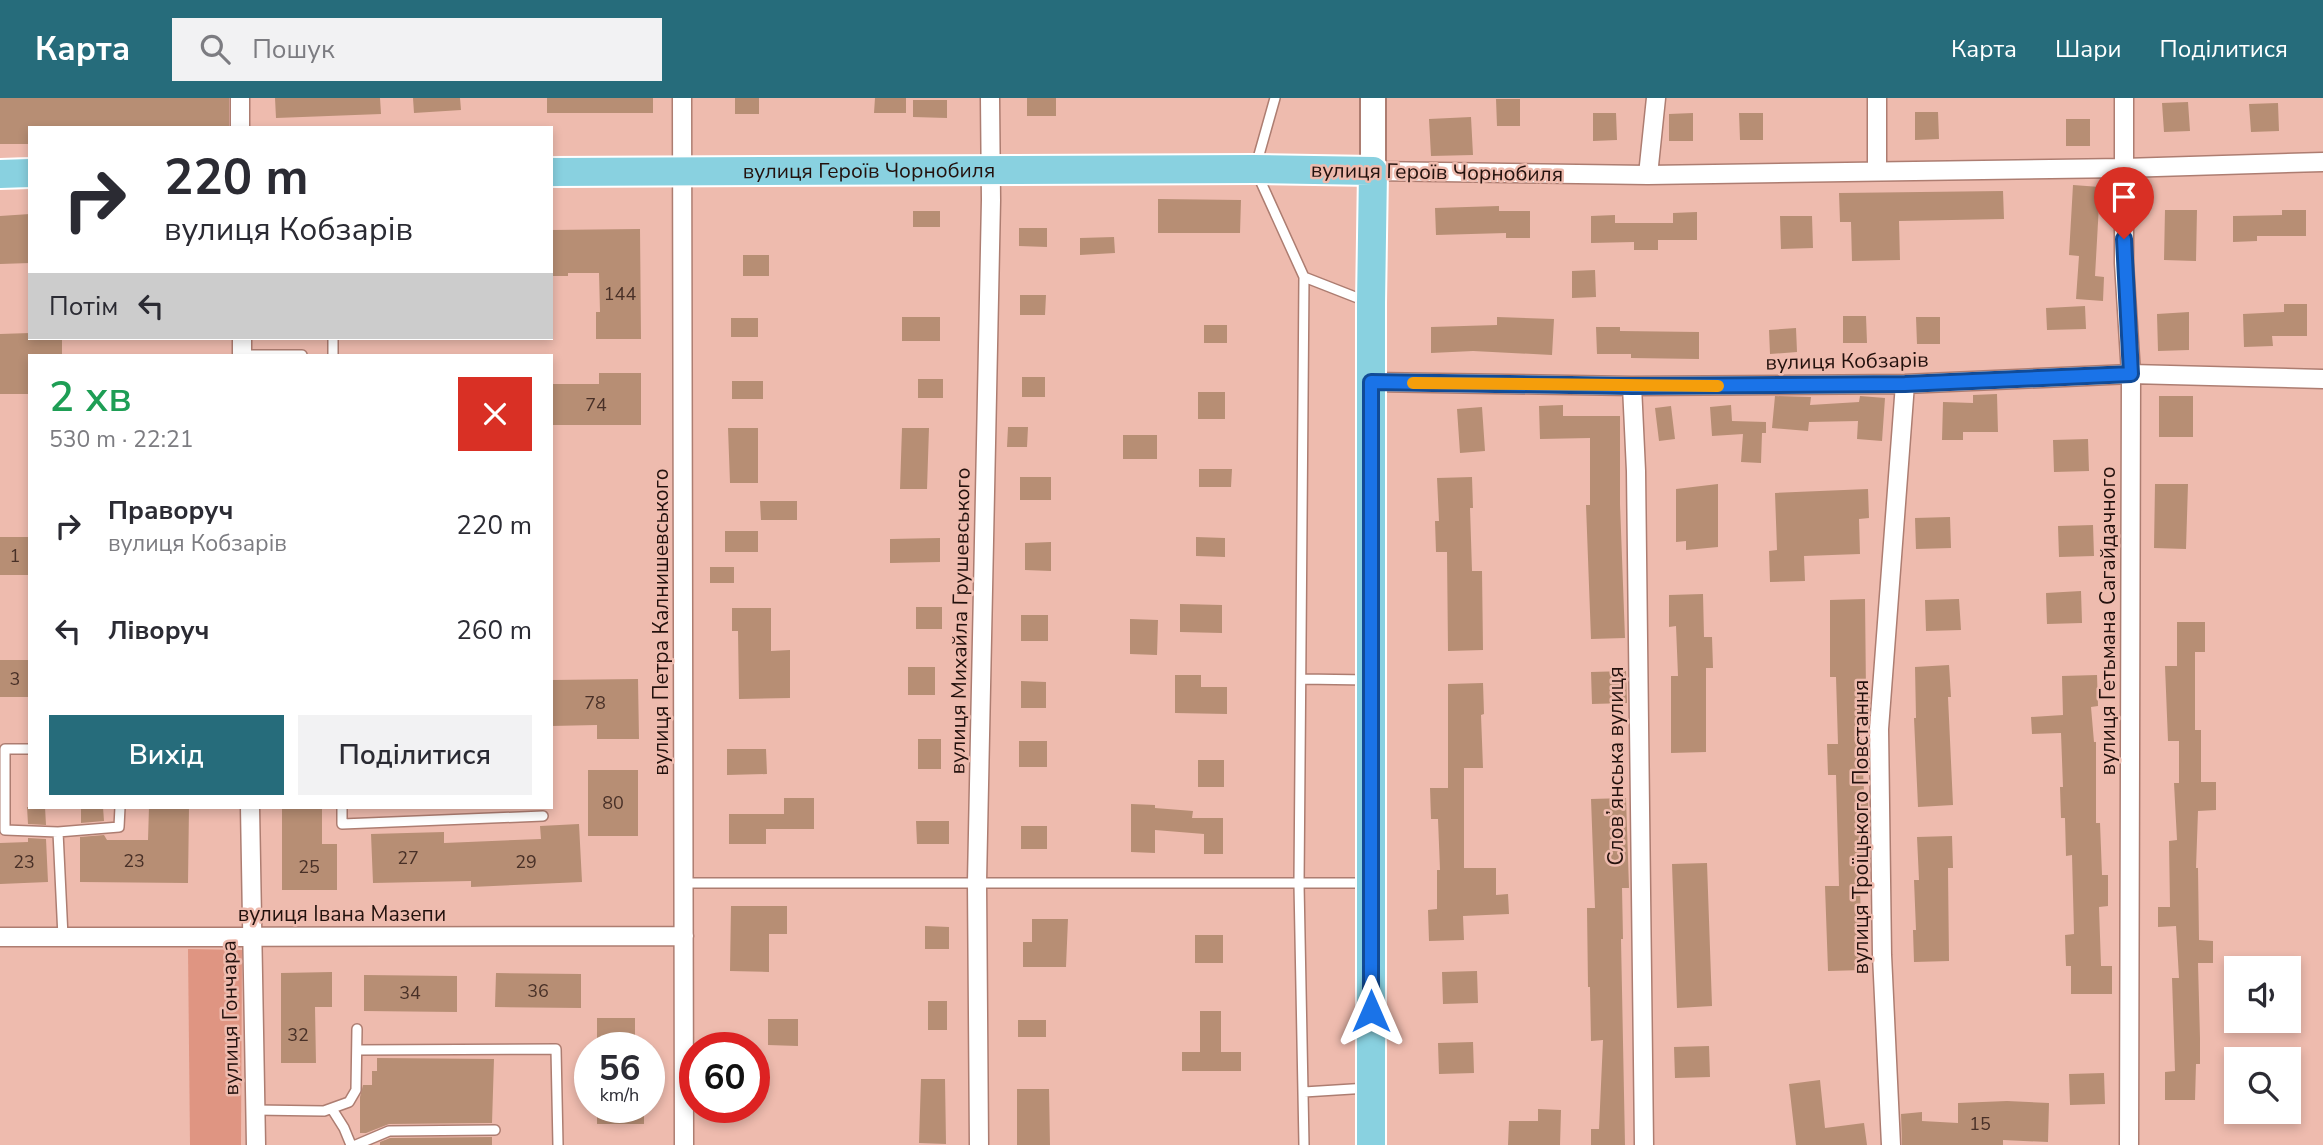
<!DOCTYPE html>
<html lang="uk">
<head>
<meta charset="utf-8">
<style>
	:root { --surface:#fff; --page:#f2f2f3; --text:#2b2b33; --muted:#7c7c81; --accent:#266c7b }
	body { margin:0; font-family:"Nunito Sans",sans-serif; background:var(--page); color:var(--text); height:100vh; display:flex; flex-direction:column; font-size:26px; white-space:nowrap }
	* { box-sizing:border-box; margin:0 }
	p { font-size:23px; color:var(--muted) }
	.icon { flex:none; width:38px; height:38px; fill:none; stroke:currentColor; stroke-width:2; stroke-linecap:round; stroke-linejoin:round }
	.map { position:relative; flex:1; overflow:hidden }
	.drawer { position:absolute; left:28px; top:256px; width:525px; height:455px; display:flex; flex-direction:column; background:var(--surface); border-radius:0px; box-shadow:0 4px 10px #0003 }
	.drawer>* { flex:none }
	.hud { position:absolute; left:28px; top:28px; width:525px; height:214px; border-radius:0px; box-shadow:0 4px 10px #0003; background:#fff; color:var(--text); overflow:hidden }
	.controls { position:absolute; left:2224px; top:858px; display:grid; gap:14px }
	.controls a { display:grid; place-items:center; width:77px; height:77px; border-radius:0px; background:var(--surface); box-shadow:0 4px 10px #0003; font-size:35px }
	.speed { position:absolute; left:574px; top:934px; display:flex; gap:14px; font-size:35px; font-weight:700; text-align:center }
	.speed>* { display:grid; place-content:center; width:91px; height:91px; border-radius:50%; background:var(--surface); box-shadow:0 4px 10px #0003; line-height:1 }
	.speed small { font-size:18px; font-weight:400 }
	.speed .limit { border:10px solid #d22; background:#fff; color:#111 }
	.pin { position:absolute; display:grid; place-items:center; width:60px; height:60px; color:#fff; margin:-72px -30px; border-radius:50% 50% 50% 0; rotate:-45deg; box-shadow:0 0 7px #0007 }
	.pin .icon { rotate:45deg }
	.me { position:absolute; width:77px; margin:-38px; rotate:0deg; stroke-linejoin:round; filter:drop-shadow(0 0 5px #0008) }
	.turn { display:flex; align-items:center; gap:24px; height:147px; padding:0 21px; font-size:32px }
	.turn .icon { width:91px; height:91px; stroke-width:2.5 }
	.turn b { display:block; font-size:49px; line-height:60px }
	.then { display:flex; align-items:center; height:66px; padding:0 21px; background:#0003; gap:14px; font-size:26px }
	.round { display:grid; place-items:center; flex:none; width:74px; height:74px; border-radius:0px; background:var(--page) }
	.head { display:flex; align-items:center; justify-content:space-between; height:119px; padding:0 21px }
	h1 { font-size:42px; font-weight:600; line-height:52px; color:#1e9e55 }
	.cta { display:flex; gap:14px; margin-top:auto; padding:14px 21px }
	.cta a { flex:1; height:80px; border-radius:0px; background:var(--accent); color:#fff; font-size:28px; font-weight:600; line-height:80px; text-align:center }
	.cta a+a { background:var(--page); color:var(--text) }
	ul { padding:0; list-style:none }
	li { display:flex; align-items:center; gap:21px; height:105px; padding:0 21px }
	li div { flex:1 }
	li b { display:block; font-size:26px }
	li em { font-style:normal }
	header { display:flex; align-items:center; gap:42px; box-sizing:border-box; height:98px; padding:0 35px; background:var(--accent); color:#fff }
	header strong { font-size:33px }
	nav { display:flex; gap:38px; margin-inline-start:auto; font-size:24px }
	.search { width:490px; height:63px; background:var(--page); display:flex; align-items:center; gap:18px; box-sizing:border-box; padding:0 24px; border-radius:0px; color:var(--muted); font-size:26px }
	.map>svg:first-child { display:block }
	.green { fill:#df9582 }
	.building { fill:#b78e74 }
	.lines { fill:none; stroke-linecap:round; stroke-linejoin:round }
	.lane-casing { stroke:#ad7d71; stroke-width:12 }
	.street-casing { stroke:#ad7d71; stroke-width:21 }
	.secondary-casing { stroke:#ad7d71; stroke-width:28 }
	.primary-casing { stroke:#fff; stroke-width:32 }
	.lane { stroke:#fff; stroke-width:9 }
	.street { stroke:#fff; stroke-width:18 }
	.secondary { stroke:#fff; stroke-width:24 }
	.primary { stroke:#89d1e0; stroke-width:28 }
	.route-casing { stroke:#114b97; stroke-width:18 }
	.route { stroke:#1a73e8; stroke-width:12 }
	.slow { stroke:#f59e0b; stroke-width:12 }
	.labels { text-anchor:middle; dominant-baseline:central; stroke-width:5; stroke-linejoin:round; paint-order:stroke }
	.number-label { font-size:18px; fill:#483027 }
	.street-label { font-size:21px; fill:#23110d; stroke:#eebbae }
</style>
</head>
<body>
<header>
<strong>Карта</strong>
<div class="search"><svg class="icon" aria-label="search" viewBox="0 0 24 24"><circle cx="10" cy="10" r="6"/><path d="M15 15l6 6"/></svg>Пошук</div>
<nav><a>Карта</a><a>Шари</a><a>Поділитися</a></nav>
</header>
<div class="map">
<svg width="2323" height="1047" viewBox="0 0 2323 1047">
	<rect width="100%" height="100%" fill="#eebbae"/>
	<!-- green -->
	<path class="green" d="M188,851L242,852L241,1047H190Z"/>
	<!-- building -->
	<path class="building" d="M0,0H229V30H30V46H0Z
		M275,0H380L381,16L276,20Z
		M413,0H460L461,12L414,15Z
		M547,0H653V15H547Z
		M735,0H759V16H735Z
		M875,0H906V15H874Z
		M1027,0H1056V18H1027Z
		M1496,1H1520V28H1497Z
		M913,2H947V20L913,19Z
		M2188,4L2190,33L2164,34L2162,5Z
		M2278,5L2279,33L2251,34L2249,6Z
		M1915,14H1938L1939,41L1915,42Z
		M1593,15H1616L1617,42L1593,43Z
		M1693,15V43H1669V16Z
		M1739,15H1763V42H1740Z
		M1471,19L1473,57L1431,58L1429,21Z
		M2066,21H2090V48H2066Z
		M2073,87L2100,89L2095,178L2104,179L2103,203L2076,201L2079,158L2069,157Z
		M2003,93L2004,121L1899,123L1900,162L1852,163L1851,124H1840L1839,95Z
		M1158,101L1241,102L1240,135H1158Z
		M1499,108V113H1530V140H1506V135L1436,137L1435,110Z
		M2165,112H2197L2196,163L2164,162Z
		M2282,112H2306V138H2257V143L2233,144V118L2282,117Z
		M913,113H940V129H913Z
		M1697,114V142H1658V152H1634V144L1591,145V118L1615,117V125H1673V115Z
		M30,116V165L0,166V118Z
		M1780,118H1812L1813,150L1781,151Z
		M1019,130H1047V149L1019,148Z
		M640,131L641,241H596V214H600L599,175H568V178H551V132Z
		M1114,139L1115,155L1080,157V140Z
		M743,157H769V178H743Z
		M1595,172L1596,199L1572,200V173Z
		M1020,197H1046L1045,217H1020Z
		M2284,206H2307V238H2272L2273,248L2244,249L2243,216L2284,214Z
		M2085,208L2086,231L2047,232L2046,210Z
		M2189,214V252L2158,253L2157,216Z
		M1843,218H1866L1867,245H1843Z
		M902,219H940V243H902Z
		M1497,219L1554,221L1552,257L1473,253L1431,255V229L1497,227Z
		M1916,219H1940V246H1917Z
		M731,220H758V239H731Z
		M1204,227H1227V245H1204Z
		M1596,229H1620V233L1699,234V261L1631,260V256H1597Z
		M1796,230L1797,254L1770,256L1769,232Z
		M30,235V240H62V257H30V296H0V236Z
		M599,275H641V327H551V286H599Z
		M1022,279H1045V299H1022Z
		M918,281H943V300H918Z
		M732,283H763V301H732Z
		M1198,294H1225V321H1198Z
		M1997,296L1998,334H1963V342H1942L1943,304L1973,305V297Z
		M1775,298L1811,299L1810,307L1859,304L1860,298L1885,300L1882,343L1857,341L1858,323L1809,324L1808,333L1772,330Z
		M2159,298H2193V339H2159Z
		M1563,307V318H1620V406L1625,540L1591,541L1586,407H1590V340L1540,341L1539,308Z
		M1731,307L1732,323L1766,324V335H1762L1761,365L1741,364L1743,336L1712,338L1710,309Z
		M1671,308L1675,341L1659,343L1655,310Z
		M1482,309L1485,353L1460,355L1457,311Z
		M1008,329H1028L1027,349H1007Z
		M728,330H758V385H730Z
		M902,330H929L927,391H900Z
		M1123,337H1157V361H1123Z
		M2088,341L2089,373L2054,374L2053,342Z
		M1199,371H1232L1231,389H1199Z
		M1020,379H1051V402H1020Z
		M1472,379L1473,410H1470L1472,473H1482L1483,552L1448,553L1447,454H1436L1435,423H1439L1437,380Z
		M1718,386V449L1686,452V443L1676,444V391Z
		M2155,386H2188L2186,451L2154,450Z
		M1868,391L1869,420L1859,421L1860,456L1804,458L1805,483L1770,484L1769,453L1777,452L1775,395Z
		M760,403H797V422H761Z
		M1950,419L1951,450L1916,451L1915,420Z
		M2093,427L2094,458L2059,459L2058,428Z
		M725,433H758V454H725Z
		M0,439H30V477H0Z
		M1196,439L1225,440V459L1196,458Z
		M940,440V464L890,465V441Z
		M1051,444V473L1025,472V445Z
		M710,469H734V485H710Z
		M2081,493L2082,525L2047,526L2046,495Z
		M1703,496L1704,539H1712L1713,570H1706V654L1671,655V578H1678L1676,528L1669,529V497Z
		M1865,501L1866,595L1870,594L1868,626H1861L1864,694H1868L1869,767H1859L1863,872L1828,873L1825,788H1839L1836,677H1828L1827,646H1838L1836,579H1830V502Z
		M1959,501L1961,532L1926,533L1925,502Z
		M1180,506L1222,507V535L1180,534Z
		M916,509H942V531H916Z
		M732,510H771V553L790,552V600L739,601L738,533H732Z
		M1021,517H1048V543H1021Z
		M1130,521L1158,522L1157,557L1130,556Z
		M2177,524H2205V554H2195V632H2201V684H2216V712L2198,713L2196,770H2198L2199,842L2213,843V865H2198L2200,940V966H2196L2195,1002H2165V974L2175,973L2172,880H2179L2176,828L2158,829V809H2170L2169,743L2177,742L2174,685H2179V643H2168L2165,568H2177Z
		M0,562H30V599H0Z
		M1949,567L1951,599H1948L1953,707L1918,709L1914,620H1916L1915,569Z
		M908,569H935V597H908Z
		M1626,573L1627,605L1592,606L1591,574Z
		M1175,577H1201V589H1227V616L1175,615Z
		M2097,577L2098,608L2091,609L2094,644H2096V725H2100L2102,777H2108V808L2099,809L2101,868H2112V896H2071V868H2066L2065,837L2074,836L2072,757L2066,758L2065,720H2061L2060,689H2063L2061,635L2032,636L2031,619L2063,617L2062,578Z
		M638,581L639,641H597V627L551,628V582Z
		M1021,583L1046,584V610H1021Z
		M1483,585L1484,616L1481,617L1483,670H1464V770H1496V797L1508,796L1509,816L1463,818L1464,842L1429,843L1428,812L1437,811V772H1440L1438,721H1431L1430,690H1448V586Z
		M918,641H941V671H918Z
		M1019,643H1047V669H1019Z
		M727,651H766L767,676L727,677Z
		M1198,662H1224V689H1198Z
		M588,672H638V738H588Z
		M784,700H814V731H766V746H729V716H784Z
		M1626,700L1629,790H1622L1623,841H1621L1625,1047H1591V1031H1599L1603,942L1591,943L1590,889H1588L1587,810H1595L1591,701Z
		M1131,706L1155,707V710L1193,713L1192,720H1223V756H1204V736L1155,732V755L1131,754Z
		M27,709H45L46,727L28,726Z
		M81,709H103L104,723L81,725Z
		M149,709H189L188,785L80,784V739L104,737L107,742H148Z
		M282,709H322V746H337V792H282Z
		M916,723H949V746H917Z
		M579,726L582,784L471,789V783L373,785L371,736L444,734V745L541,741L540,728Z
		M1021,728H1047V751H1021Z
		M1952,738L1953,770H1948L1949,863L1914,864L1913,832H1916L1914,782H1919L1917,739Z
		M28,740L46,741L48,784L0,786V745L28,744Z
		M1707,765L1712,908L1677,910L1672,766Z
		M731,808H787V836H769V874L730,873Z
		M1032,821H1068L1066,869H1023V844H1032Z
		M925,828L949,829V851H925Z
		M1195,837H1223V865H1195Z
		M1477,873L1478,905L1443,906L1442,874Z
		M332,874V909H315L316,965H281V875Z
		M496,875L581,876V910L495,909Z
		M364,877L457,878V914L364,913Z
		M928,903H947V932H928Z
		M1200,913H1221V954H1241V973H1182V954H1200Z
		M597,920H635V950H597Z
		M768,921H798V948L768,947Z
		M1018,922H1046V939H1018Z
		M1473,944L1474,975L1439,976L1438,945Z
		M1709,948L1710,979L1675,980L1674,949Z
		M377,960L494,961L492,1025L389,1026L366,1035H360V999L363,987H372V973H377Z
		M2104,975L2105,1006L2070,1007L2069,976Z
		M921,981H945L946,1046L919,1045Z
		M1820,982L1825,1030L1864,1025L1867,1047H1796L1789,986Z
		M1017,991H1049L1050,1047H1017Z
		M2007,1003L2049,1005L2048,1044L2003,1042V1047H1902L1901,1016L1922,1014V1023L1958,1025V1005Z
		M597,1010H644V1026H597Z
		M1538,1011L1561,1012L1560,1047H1508L1509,1023H1538Z
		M492,1039V1047H380V1044L390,1040Z"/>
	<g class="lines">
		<!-- lane casing -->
		<g class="lane-casing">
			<path id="lane" d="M1275,0L1255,71L1304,179L1299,786L1304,1047
				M1304,179L1368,204
				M333,240V257
				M242,257H302
				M1301,581L1369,582
				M30,651H5V732L58,734L119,729L120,709
				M342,709V726L543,718
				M58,734L63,839
				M684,785H1369
				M357,952L556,951L558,1047
				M1304,994L1368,990
				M332,1011L344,1030L351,1047
				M255,1012L324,1013L349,1004L356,992L357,931
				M356,1047L389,1033L495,1032"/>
		</g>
		<!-- street casing -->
		<g class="street-casing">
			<path id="street" d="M682,0L684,1047
				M2124,0V165L2131,276L2129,1047
				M240,30V0
				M1373,73L1648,77L2124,70L2323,64
				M1877,73V0
				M1648,77L1656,0
				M242,240V257
				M1371,284L1632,288L1905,286L2131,276L2323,281
				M1632,288L1636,373L1644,1047
				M250,709L256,1047
				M0,839L684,838
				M979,1047L977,784L991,102L990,0
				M1891,1047L1882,857L1879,631L1905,286"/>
		</g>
		<!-- secondary casing -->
		<g class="secondary-casing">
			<path id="secondary" d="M1373,0V73"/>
		</g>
		<!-- primary casing -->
		<g class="primary-casing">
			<g id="primary">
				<path id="s1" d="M551,74L1255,71L1373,73L1371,205V1047"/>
				<path d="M0,76L30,75"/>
			</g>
		</g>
		<!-- lane -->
		<use href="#lane" class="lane"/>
		<!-- street -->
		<use href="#street" class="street"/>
		<!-- secondary -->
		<use href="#secondary" class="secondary"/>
		<!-- primary -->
		<use href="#primary" class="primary"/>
	</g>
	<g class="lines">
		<!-- route casing -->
		<g class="route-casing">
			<path id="route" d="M1371,913V284L1632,288L1905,286L2131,276L2124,141"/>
		</g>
		<!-- route -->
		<use href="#route" class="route"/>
		<!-- slow -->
		<path class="slow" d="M1413,285L1718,288"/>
	</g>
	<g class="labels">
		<!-- number labels -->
		<g class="number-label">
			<text x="620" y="196">144</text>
			<text x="596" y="307">74</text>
			<text x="15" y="458">1</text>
			<text x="15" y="581">3</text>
			<text x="595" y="605">78</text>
			<text x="613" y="705">80</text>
			<text x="408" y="760">27</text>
			<text x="134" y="763">23</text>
			<text x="24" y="764">23</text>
			<text x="526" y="764">29</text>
			<text x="309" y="769">25</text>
			<text x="538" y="893">36</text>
			<text x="410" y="895">34</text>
			<text x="298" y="937">32</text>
			<text x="1980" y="1026">15</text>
		</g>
		<!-- street labels -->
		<g class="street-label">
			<text stroke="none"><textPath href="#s1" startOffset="318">вулиця Героїв Чорнобиля</textPath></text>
			<text transform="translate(1437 74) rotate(1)">вулиця Героїв Чорнобиля</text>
			<text transform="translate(1847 263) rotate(-1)">вулиця Кобзарів</text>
			<text transform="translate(960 523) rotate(-89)">вулиця Михайла Грушевського</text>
			<text transform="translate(2108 523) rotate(-90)">вулиця Гетьмана Сагайдачного</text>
			<text transform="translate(661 524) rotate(-90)">вулиця Петра Калнишевського</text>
			<text transform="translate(1616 668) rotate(-90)">Словʼянська вулиця</text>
			<text transform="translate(1861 729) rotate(-90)">вулиця Троїцького Повстання</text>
			<text x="342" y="816">вулиця Івана Мазепи</text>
			<text transform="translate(230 920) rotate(-91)">вулиця Гончара</text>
		</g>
	</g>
</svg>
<div class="controls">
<a><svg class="icon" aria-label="sound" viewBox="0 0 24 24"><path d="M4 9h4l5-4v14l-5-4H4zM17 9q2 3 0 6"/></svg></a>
<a><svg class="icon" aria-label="search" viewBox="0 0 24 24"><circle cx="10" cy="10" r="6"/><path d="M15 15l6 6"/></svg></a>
</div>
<div class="speed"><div>56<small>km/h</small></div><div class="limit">60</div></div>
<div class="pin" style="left:2124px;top:141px;background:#d93025"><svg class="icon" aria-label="arrive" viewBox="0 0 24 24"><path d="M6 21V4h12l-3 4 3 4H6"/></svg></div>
<svg class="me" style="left:1371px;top:913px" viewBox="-20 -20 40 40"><path d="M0-17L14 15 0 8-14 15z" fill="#1a73e8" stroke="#fff" stroke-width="4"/></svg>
<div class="hud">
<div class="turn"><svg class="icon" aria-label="right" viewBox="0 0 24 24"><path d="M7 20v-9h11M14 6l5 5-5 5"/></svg><div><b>220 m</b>вулиця Кобзарів</div></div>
<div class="then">Потім<svg class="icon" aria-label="left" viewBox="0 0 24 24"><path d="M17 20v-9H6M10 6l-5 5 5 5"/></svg></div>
</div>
<section class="drawer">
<div class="head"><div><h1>2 хв</h1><p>530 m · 22:21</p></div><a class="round" style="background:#d93025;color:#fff"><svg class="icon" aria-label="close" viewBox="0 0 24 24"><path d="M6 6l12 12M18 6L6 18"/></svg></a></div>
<ul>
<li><svg class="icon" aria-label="right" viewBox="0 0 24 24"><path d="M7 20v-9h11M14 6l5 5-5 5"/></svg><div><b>Праворуч</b><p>вулиця Кобзарів</p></div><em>220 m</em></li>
<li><svg class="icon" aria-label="left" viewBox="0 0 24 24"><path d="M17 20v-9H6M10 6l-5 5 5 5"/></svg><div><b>Ліворуч</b></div><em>260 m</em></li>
</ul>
<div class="cta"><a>Вихід</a><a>Поділитися</a></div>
</section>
</div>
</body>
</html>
